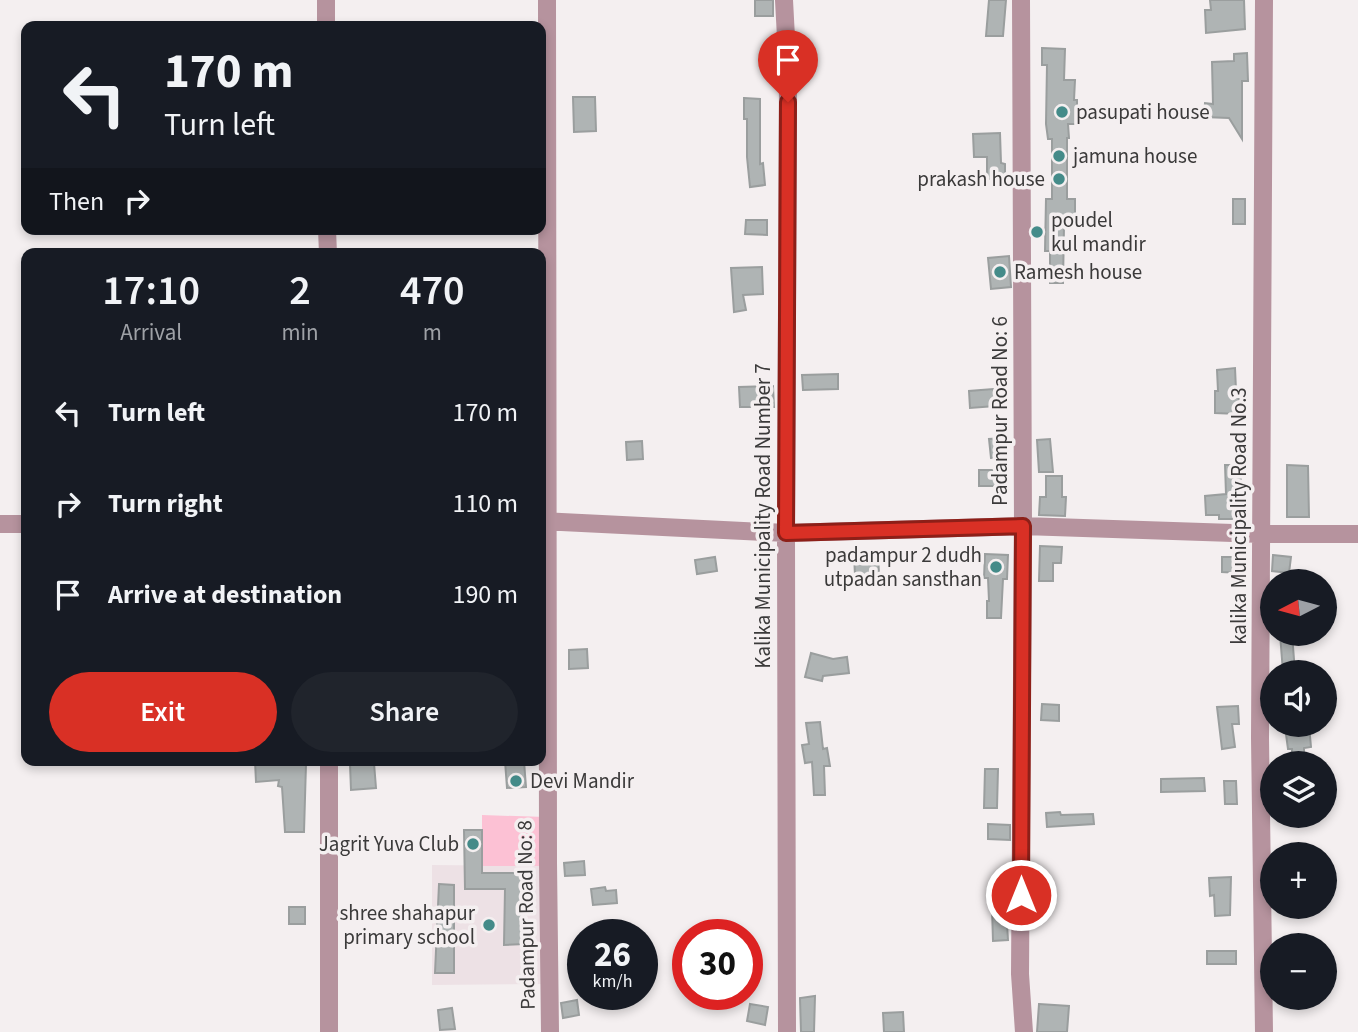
<!DOCTYPE html>
<html lang="en">
<head>
<meta charset="utf-8">
<style>
	:root { --surface:#171b24; --page:#20242c; --text:#f1f3f6; --muted:#9ea1a6; --accent:#d93025 }
	body { margin:0; font-family:"Source Sans 3",sans-serif; background:var(--page); color:var(--text); height:100vh; display:flex; flex-direction:column; font-size:26px; white-space:nowrap }
	* { box-sizing:border-box; margin:0 }
	p { font-size:23px; color:var(--muted) }
	.icon { flex:none; width:38px; height:38px; fill:none; stroke:currentColor; stroke-width:2; stroke-linecap:round; stroke-linejoin:round }
	.map { position:relative; flex:1; overflow:hidden }
	.sheet { position:absolute; left:21px; top:248px; width:525px; height:518px; display:flex; flex-direction:column; background:var(--surface); border-radius:14px; box-shadow:0 4px 10px #0003 }
	.sheet>* { flex:none }
	.hud { position:absolute; left:21px; top:21px; width:525px; height:214px; border-radius:14px; box-shadow:0 4px 10px #0003; background:#171b24; color:var(--text); overflow:hidden }
	.needle { width:46px; rotate:264deg }
	.buttons { position:absolute; left:1260px; top:569px; display:grid; gap:14px }
	.buttons a { display:grid; place-items:center; width:77px; height:77px; border-radius:50%; background:var(--surface); box-shadow:0 4px 10px #0003; font-size:35px }
	.speed { position:absolute; left:567px; top:919px; display:flex; gap:14px; font-size:35px; font-weight:700; text-align:center }
	.speed>* { display:grid; place-content:center; width:91px; height:91px; border-radius:50%; background:var(--surface); box-shadow:0 4px 10px #0003; line-height:1 }
	.speed small { font-size:18px; font-weight:400 }
	.speed .limit { border:10px solid #d22; background:#fff; color:#111 }
	.pin { position:absolute; display:grid; place-items:center; width:60px; height:60px; color:#fff; margin:-72px -30px; border-radius:50% 50% 50% 0; rotate:-45deg; box-shadow:0 0 7px #0007 }
	.pin .icon { rotate:45deg }
	.me { position:absolute; width:77px; margin:-38px; rotate:0deg; stroke-linejoin:round; filter:drop-shadow(0 0 5px #0008) }
	.turn { display:flex; align-items:center; gap:24px; height:147px; padding:0 28px; font-size:32px }
	.turn .icon { width:91px; height:91px; stroke-width:2.5 }
	.turn b { display:block; font-size:49px; line-height:60px }
	.then { display:flex; align-items:center; height:66px; padding:0 28px; background:#0003; gap:14px; font-size:26px }
	.eta { display:flex; justify-content:space-evenly; align-items:center; height:119px; text-align:center }
	.eta b { font-size:42px; font-weight:600; line-height:49px }
	.cta { display:flex; gap:14px; margin-top:auto; padding:14px 28px }
	.cta a { flex:1; height:80px; border-radius:42px; background:var(--accent); color:#fff; font-size:28px; font-weight:600; line-height:80px; text-align:center }
	.cta a+a { background:var(--page); color:var(--text) }
	ul { padding:0; list-style:none }
	li { display:flex; align-items:center; gap:21px; height:91px; padding:0 28px }
	li div { flex:1 }
	li b { display:block; font-size:26px }
	li em { font-style:normal }
	.map>svg:first-child { display:block }
	.built { fill:#ede1e5 }
	.green { fill:#fcc1d4 }
	.building { fill:#afb4b4; stroke:#9a9e9e; stroke-width:2 }
	.lines { fill:none; stroke-linecap:round; stroke-linejoin:round }
	.minor { stroke:#b6939e; stroke-width:18 }
	.route-casing { stroke:#8d1f18; stroke-width:18 }
	.route { stroke:#d93025; stroke-width:12 }
	.poi-dot { fill:#448b89; stroke:#f4eff0; stroke-width:2.5 }
	.labels { text-anchor:middle; dominant-baseline:central; stroke-width:7; stroke-linejoin:round; paint-order:stroke }
	.poi-label { font-size:21px; fill:#3b3a3a; stroke:#f4eff0; text-anchor:start }
	.street-label { font-size:21px; fill:#3b3a3a; stroke:#f4eff0 }
</style>
</head>
<body>
<div class="map">
<svg width="1358" height="1032" viewBox="0 0 1358 1032">
	<rect width="100%" height="100%" fill="#f4eff0"/>
	<!-- built -->
	<path class="built" d="M432,865L546,866L547,984L432,985Z"/>
	<!-- green -->
	<path class="green" d="M482,815L546,817V866H482Z"/>
	<!-- building -->
	<path class="building" d="M755,0H773V16H755Z
		M989,0H1006L1003,36H986Z
		M1210,0H1244L1245,29L1206,33L1205,10H1211Z
		M1042,48L1065,49L1064,80H1075L1074,100H1077V124H1068L1069,138H1067V199H1075V226H1064L1063,283H1050V251H1045L1046,199H1052V139H1048L1046,124L1047,65H1042Z
		M1247,53L1248,81H1242V139L1229,118L1204,117L1205,103L1213,104L1212,62L1234,61V54Z
		M573,97H595L596,131L574,132Z
		M744,98L760,99V164L763,163L765,185L750,187L747,157V119H744Z
		M1000,133L1001,163L1005,164V179H987V157H974L973,134Z
		M1233,199H1245V224H1233Z
		M746,220H767V235L745,234Z
		M1009,256L1011,287L991,289L988,258Z
		M762,267L763,294L743,295L746,310L734,312L731,268Z
		M1235,368L1236,390H1239L1238,414L1215,413V391H1218L1217,370Z
		M838,374V389L803,390L802,375Z
		M773,386L774,407H740L739,387Z
		M993,389L995,406L970,408L969,391Z
		M1004,438L1005,457L991,458L989,439Z
		M1050,439L1053,472H1039L1037,440Z
		M642,441L643,459L627,460L626,442Z
		M1225,465H1241L1240,519H1219V515H1206L1205,496L1226,494Z
		M1287,465L1308,466L1309,517H1287Z
		M979,470H996V486H979Z
		M1046,476H1062V497H1066L1065,516L1039,515L1040,497H1046Z
		M1040,546L1062,547L1061,563H1053V581H1039Z
		M878,554L879,574L855,575L854,555Z
		M985,554L1008,555L1007,579H1003L1001,618H987V601H989L988,578H984Z
		M1273,555L1291,557L1289,573L1272,571Z
		M715,557L717,571L697,574L695,560Z
		M1222,557H1240L1239,573L1222,572Z
		M1280,634H1292L1295,672H1283Z
		M587,649L588,668L569,669V650Z
		M811,653L833,659L847,657L849,673L823,676L822,681L805,677Z
		M1042,704L1059,705V721L1041,720Z
		M1238,706L1239,724H1232L1235,747L1222,749L1217,707Z
		M820,722L823,749L827,748L830,766H824L825,795H814L812,762L805,763L802,745L809,744L806,723Z
		M1309,725L1311,747L1304,748V761L1292,760V749H1288L1285,727Z
		M255,761L306,764L304,832H285L282,787L278,786L279,780L256,782Z
		M505,761H524L526,787L507,788Z
		M374,763L376,788L351,790L350,764Z
		M985,769H998L997,808H984Z
		M1204,778L1205,791L1161,792V779Z
		M1224,781H1236L1237,804H1225Z
		M1060,812L1061,815L1093,814L1094,824L1047,827L1046,813Z
		M988,824L1010,825V840L988,839Z
		M464,830H482V873H524V944L504,945L505,889H465Z
		M584,861L585,875L565,876L564,863Z
		M1231,877L1230,915L1215,916L1214,895L1210,896L1209,878Z
		M439,884L454,885V973H435Z
		M605,887L606,891L616,890L617,903L593,905L591,889Z
		M289,907H305V924H289Z
		M992,908H1006L1008,940L993,941Z
		M1207,951H1236V964H1207Z
		M815,996L814,1032H801L800,998Z
		M577,1000L579,1015L563,1018L561,1003Z
		M750,1004L768,1007L765,1025L747,1021Z
		M1039,1004L1069,1006L1067,1032H1037Z
		M452,1008L455,1029L440,1030L438,1010Z
		M903,1012L904,1032H884L883,1013Z"/>
	<g class="lines">
		<!-- minor -->
		<path class="minor" d="M326,0V26
			M547,0L548,863L550,1032
			M784,0L788,75L786,533L787,1032
			M1021,0L1023,526L1020,974L1024,1032
			M1264,0L1260,738L1264,1032
			M327,229L328,254
			M541,521L786,533L1023,526L1263,534H1358
			M0,524H26
			M329,761V1032"/>
	</g>
	<g class="lines">
		<!-- route casing -->
		<g class="route-casing">
			<path id="route" d="M788,102L786,533L1023,526L1021,895"/>
		</g>
		<!-- route -->
		<use href="#route" class="route"/>
	</g>
	<!-- markers -->
	<g class="poi-dot">
		<circle cx="1062" cy="112" r="7"/>
		<circle cx="1059" cy="156" r="7"/>
		<circle cx="1059" cy="179" r="7"/>
		<circle cx="1037" cy="232" r="7"/>
		<circle cx="1000" cy="272" r="7"/>
		<circle cx="996" cy="567" r="7"/>
		<circle cx="516" cy="781" r="7"/>
		<circle cx="473" cy="844" r="7"/>
		<circle cx="489" cy="925" r="7"/>
	</g>
	<g class="labels">
		<!-- poi labels -->
		<g class="poi-label">
			<text x="1076" y="112">pasupati house</text>
			<text x="1073" y="156">jamuna house</text>
			<text x="1045" y="179" text-anchor="end">prakash house</text>
			<text x="1051" y="220">poudel<tspan x="1051" dy="24">kul mandir</tspan></text>
			<text x="1014" y="272">Ramesh house</text>
			<text x="982" y="555" text-anchor="end">padampur 2 dudh<tspan x="982" dy="24">utpadan sansthan</tspan></text>
			<text x="530" y="781">Devi Mandir</text>
			<text x="459" y="844" text-anchor="end">Jagrit Yuva Club</text>
			<text x="475" y="913" text-anchor="end">shree shahapur<tspan x="475" dy="24">primary school</tspan></text>
		</g>
		<!-- street labels -->
		<g class="street-label">
			<text transform="translate(1000 411) rotate(-90)">Padampur Road No: 6</text>
			<text transform="translate(763 516) rotate(-90)">Kalika Municipality Road Number 7</text>
			<text transform="translate(1239 516) rotate(-90)">kalika Municipality Road No.3</text>
			<text transform="translate(526 915) rotate(-91)">Padampur Road No: 8</text>
		</g>
	</g>
</svg>
<div class="buttons">
<a><svg class="needle" viewBox="-14 -14 28 28"><path d="M0-13l5 13h-10z" fill="#e53935"/><path d="M0 13l5-13h-10z" fill="#9ea1a6"/></svg></a>
<a><svg class="icon" aria-label="sound" viewBox="0 0 24 24"><path d="M4 9h4l5-4v14l-5-4H4zM17 9q2 3 0 6"/></svg></a>
<a><svg class="icon" aria-label="layers" viewBox="0 0 24 24"><path d="M12 4l9 5-9 5-9-5zM3 14l9 5 9-5"/></svg></a>
<a>+</a>
<a>−</a>
</div>
<div class="speed"><div>26<small>km/h</small></div><div class="limit">30</div></div>
<div class="pin" style="left:788px;top:102px;background:#d93025"><svg class="icon" aria-label="arrive" viewBox="0 0 24 24"><path d="M6 21V4h12l-3 4 3 4H6"/></svg></div>
<svg class="me" style="left:1021px;top:895px" viewBox="-20 -20 40 40"><circle r="17" fill="#d93025" stroke="#fff" stroke-width="3"/><path d="M0-11L8 9 0 5-8 9z" fill="#fff"/></svg>
<div class="hud">
<div class="turn"><svg class="icon" aria-label="left" viewBox="0 0 24 24"><path d="M17 20v-9H6M10 6l-5 5 5 5"/></svg><div><b>170 m</b>Turn left</div></div>
<div class="then">Then<svg class="icon" aria-label="right" viewBox="0 0 24 24"><path d="M7 20v-9h11M14 6l5 5-5 5"/></svg></div>
</div>
<section class="sheet">
<div class="eta">
<div><b>17:10</b><p>Arrival</p></div>
<div><b>2</b><p>min</p></div>
<div><b>470</b><p>m</p></div>
</div>
<ul>
<li><svg class="icon" aria-label="left" viewBox="0 0 24 24"><path d="M17 20v-9H6M10 6l-5 5 5 5"/></svg><div><b>Turn left</b></div><em>170 m</em></li>
<li><svg class="icon" aria-label="right" viewBox="0 0 24 24"><path d="M7 20v-9h11M14 6l5 5-5 5"/></svg><div><b>Turn right</b></div><em>110 m</em></li>
<li><svg class="icon" aria-label="arrive" viewBox="0 0 24 24"><path d="M6 21V4h12l-3 4 3 4H6"/></svg><div><b>Arrive at destination</b></div><em>190 m</em></li>
</ul>
<div class="cta"><a>Exit</a><a>Share</a></div>
</section>
</div>
</body>
</html>
